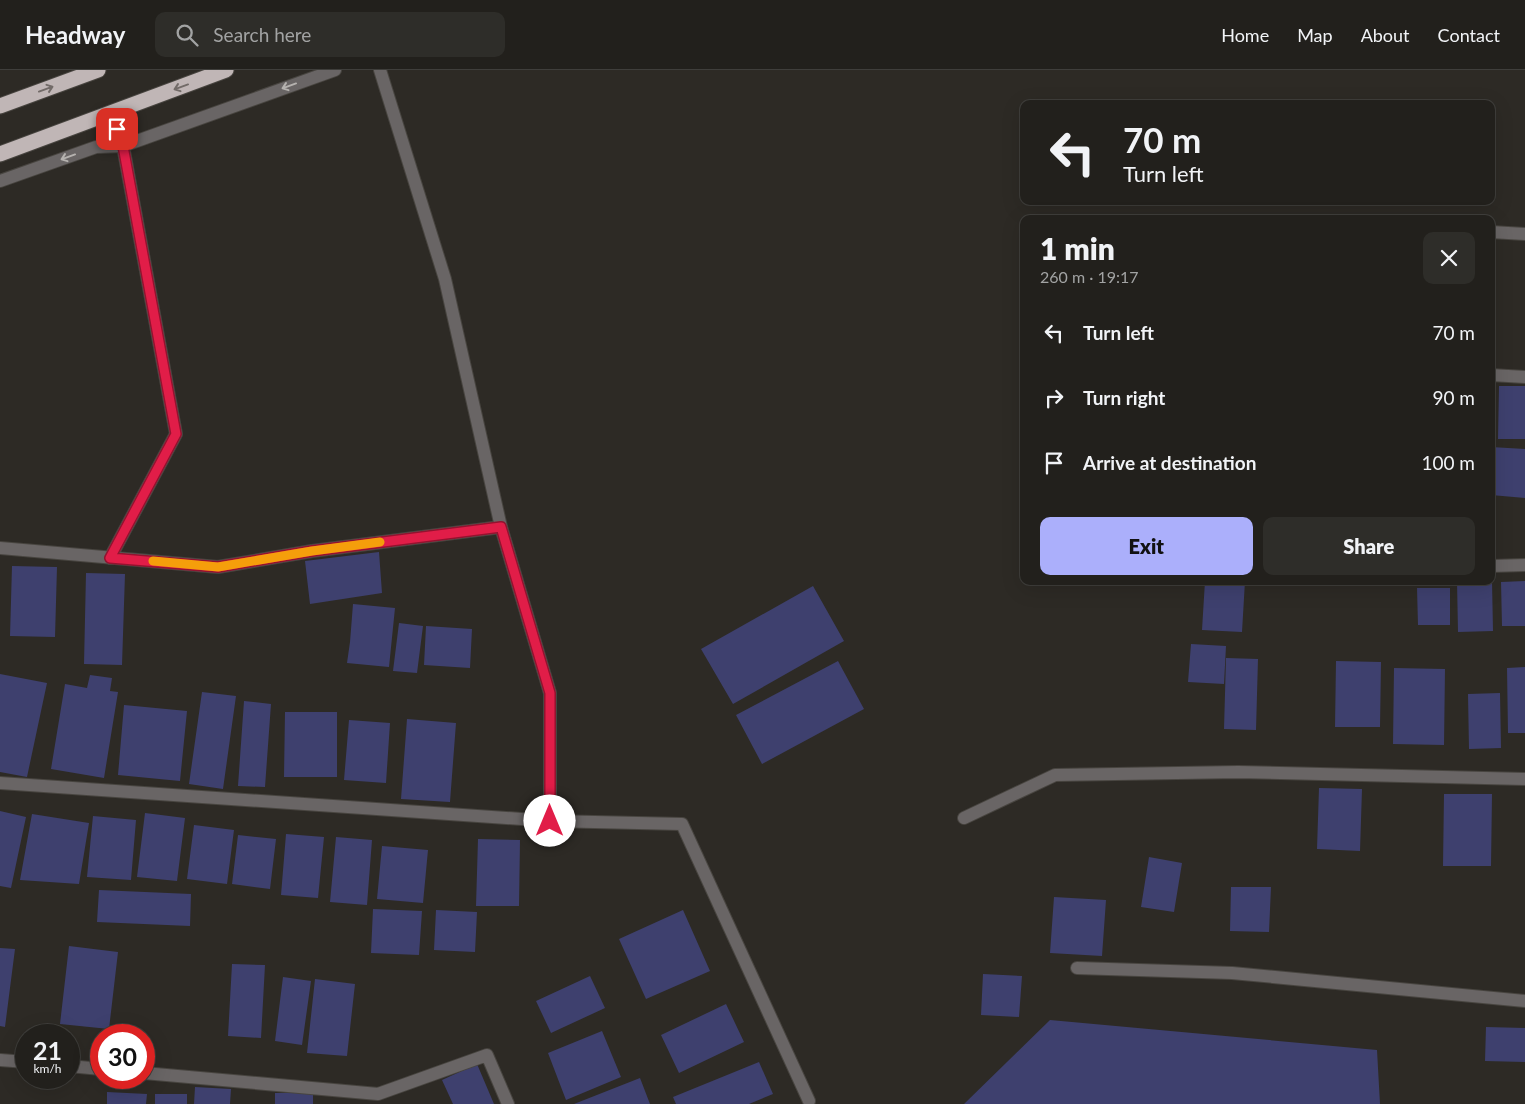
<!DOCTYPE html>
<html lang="en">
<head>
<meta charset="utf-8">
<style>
	:root { --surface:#22201c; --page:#2e2d29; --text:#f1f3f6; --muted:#a2a3a3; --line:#3f3e3b; --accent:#abaffb }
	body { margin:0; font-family:Lato,sans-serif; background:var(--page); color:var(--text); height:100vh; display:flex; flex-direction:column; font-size:19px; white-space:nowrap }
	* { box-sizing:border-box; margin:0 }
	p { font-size:16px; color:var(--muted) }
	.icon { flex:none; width:28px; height:28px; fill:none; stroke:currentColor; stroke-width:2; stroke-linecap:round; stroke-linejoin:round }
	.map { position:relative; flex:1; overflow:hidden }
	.panel { position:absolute; left:1020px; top:145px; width:475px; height:370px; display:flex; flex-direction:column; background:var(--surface); border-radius:10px; box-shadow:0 5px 20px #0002,0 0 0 1px var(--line) }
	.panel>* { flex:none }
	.hud { position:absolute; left:1020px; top:30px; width:475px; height:105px; border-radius:10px; box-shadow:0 5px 20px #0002,0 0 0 1px var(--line); background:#22201c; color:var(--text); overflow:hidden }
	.speed { position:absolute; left:15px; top:954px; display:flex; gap:10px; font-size:25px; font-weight:700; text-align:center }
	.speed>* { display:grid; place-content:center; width:65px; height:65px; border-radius:50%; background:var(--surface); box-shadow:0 5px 20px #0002,0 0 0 1px var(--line); line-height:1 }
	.speed small { font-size:12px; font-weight:400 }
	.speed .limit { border:8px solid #d22; background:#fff; color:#111 }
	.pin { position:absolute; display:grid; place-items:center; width:42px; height:42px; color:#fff; margin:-21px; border-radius:10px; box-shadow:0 2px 8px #0006 }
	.me { position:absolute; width:55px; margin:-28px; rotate:0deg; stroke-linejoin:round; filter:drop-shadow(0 0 4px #0008) }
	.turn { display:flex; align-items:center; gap:18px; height:105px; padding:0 20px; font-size:22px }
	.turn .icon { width:65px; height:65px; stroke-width:2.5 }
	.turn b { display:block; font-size:35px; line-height:42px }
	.round { display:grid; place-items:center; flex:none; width:52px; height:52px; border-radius:10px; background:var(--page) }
	.headline { display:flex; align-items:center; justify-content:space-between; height:85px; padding:0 20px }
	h1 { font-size:30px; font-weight:800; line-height:38px }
	.cta { display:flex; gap:10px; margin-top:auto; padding:10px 20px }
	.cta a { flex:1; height:58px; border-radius:10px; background:var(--accent); color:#111; font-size:20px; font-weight:800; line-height:58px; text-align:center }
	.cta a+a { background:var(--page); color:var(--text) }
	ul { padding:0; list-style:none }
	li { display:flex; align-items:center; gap:15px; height:65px; padding:0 20px }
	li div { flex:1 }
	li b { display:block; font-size:19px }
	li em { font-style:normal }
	header { display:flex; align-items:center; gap:30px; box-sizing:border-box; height:70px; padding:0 25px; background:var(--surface); border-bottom:1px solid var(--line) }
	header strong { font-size:24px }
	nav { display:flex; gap:28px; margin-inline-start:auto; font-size:18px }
	.search { width:350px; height:45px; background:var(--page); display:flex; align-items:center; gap:12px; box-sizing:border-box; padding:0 18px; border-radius:10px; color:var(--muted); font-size:19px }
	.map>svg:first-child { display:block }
	.building { fill:#3e406e }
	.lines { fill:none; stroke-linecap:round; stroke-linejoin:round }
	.minor-casing { stroke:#484540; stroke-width:14 }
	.highway-casing { stroke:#484540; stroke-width:17 }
	.minor { stroke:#696565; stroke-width:12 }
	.highway { stroke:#c0b6b6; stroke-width:15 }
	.oneway { stroke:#b5b2af }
	.oneway2 { stroke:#726b68 }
	.route-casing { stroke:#92132f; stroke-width:12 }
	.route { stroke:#e11d48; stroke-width:9 }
	.slow { stroke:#f59e0b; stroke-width:9 }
</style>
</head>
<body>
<header>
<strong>Headway</strong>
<div class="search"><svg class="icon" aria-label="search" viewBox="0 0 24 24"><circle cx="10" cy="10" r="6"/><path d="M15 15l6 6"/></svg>Search here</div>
<nav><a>Home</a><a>Map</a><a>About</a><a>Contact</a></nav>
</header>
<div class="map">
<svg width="1525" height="1034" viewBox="0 0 1525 1034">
	<rect width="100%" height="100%" fill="#2d2a25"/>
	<!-- building -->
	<path class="building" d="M1499,316H1525V369H1498Z
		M1491,336H1493L1494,363H1491Z
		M1491,377L1525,379V428L1491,425Z
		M379,482L382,523L310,534L305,491Z
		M12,496L57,497L55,567L10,566Z
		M86,503L125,504L122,595L84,594Z
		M1205,511H1245L1242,562L1202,560Z
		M1457,511H1492L1493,561L1458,562Z
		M1525,511V556H1502L1501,512Z
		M813,516L844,571L733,634L701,579Z
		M1417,518H1450V555H1418Z
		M353,534L395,538L389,597L347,593L350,572Z
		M399,553L423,556L417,603L393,601Z
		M426,556L472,559L470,598L424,595Z
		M1191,574L1226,576L1224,614L1188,612Z
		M1226,588L1258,589L1256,660L1224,659Z
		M838,591L864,639L762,694L736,645Z
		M1336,591L1381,592L1380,657H1335Z
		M1525,597V663H1508L1507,598Z
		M1394,598L1445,599L1444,675L1393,674Z
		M0,604L47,613L27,707L0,702Z
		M90,605L112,608L110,621L118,622L104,708L51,699L65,614L87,618Z
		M202,622L236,626L223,719L189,714Z
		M1500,623L1501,678L1469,679L1468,624Z
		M244,631L271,634L265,717L238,716Z
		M124,635L187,641L180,711L118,705Z
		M285,642H337V707H284Z
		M407,649L456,653L450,732L401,729Z
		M349,650L390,653L386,713L344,710Z
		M1319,718L1362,719L1360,781L1317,779Z
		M1444,724H1492L1491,796H1443Z
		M0,741L26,747L11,818L0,816Z
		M145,743L185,748L177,811L137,807Z
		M32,744L89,753L79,814L20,810Z
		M93,746L136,750L131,810L87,807Z
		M194,755L234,760L227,814L187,809Z
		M286,764L324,767L318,828L281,825Z
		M238,765L276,769L270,819L232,814Z
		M336,767L372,770L367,835L330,832Z
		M478,769L520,770L519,836H476Z
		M382,776L428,780L423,833L377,829Z
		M1149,787L1182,793L1174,842L1141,837Z
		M1231,817H1271L1269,862L1230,861Z
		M99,820L191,824L190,856L97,852Z
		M1054,827L1106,830L1102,886L1050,883Z
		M373,839L422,841L419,885L371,883Z
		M436,840L477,842L475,882L434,880Z
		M683,840L710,901L646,929L619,869Z
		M69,876L118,882L109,959L60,954Z
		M0,878L15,879L5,957L0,956Z
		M232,894L265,895L261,968L228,966Z
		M983,904L1022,906L1019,947L981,945Z
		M590,906L605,938L551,963L536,931Z
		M283,907L311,911L302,975L275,971Z
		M315,909L355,914L347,986L307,983Z
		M726,934L744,972L679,1003L661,965Z
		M1050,950L1377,980L1380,1034H964Z
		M1486,957L1525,958V992L1485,991Z
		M602,961L621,1007L566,1030L548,983Z
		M759,992L773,1024L749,1034H676L673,1027Z
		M477,994L494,1034H453L442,1010Z
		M640,1008L650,1034H574Z
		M195,1017L231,1019L230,1034H194Z
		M107,1022L147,1024L146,1034H107Z
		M275,1023H313V1034H275Z
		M155,1024H187V1034H155Z"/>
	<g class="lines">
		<!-- minor casing -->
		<g class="minor-casing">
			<path id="minor" d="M0,111L96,77L123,76L335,0
				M1491,162L1525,164
				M1491,305L1525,307
				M0,478L218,497L312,481L501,457
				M110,488L176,364L123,76L112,43
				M1491,496L1525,495
				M0,713L550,751V623L501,457L445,209L380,0
				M964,748L1055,705L1238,702L1525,709
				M550,751L682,754L809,1031
				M1077,898L1232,903L1525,931
				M0,990L26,992
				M69,996L101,999
				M144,1003L378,1024L487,985L508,1034"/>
		</g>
		<!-- highway casing -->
		<g class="highway-casing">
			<path id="highway" d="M0,36L98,0
				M0,84L226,0"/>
		</g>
		<!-- minor -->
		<use href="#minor" class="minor"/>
		<!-- highway -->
		<use href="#highway" class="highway"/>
	</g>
	<!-- one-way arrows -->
	<defs><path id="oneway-shaft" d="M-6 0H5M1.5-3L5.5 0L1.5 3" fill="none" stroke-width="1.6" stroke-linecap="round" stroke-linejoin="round" transform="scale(1.25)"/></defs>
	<g class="oneway">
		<use href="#oneway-shaft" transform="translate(289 16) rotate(160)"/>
		<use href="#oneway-shaft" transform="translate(68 87) rotate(160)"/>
	</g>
	<g class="oneway2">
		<use href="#oneway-shaft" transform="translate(181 17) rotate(160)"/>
		<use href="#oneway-shaft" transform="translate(46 19) rotate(-20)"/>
	</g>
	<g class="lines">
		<!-- route casing -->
		<g class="route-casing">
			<path id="route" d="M117,59L123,76L176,364L110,488L218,497L312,481L501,457L550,623V751"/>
		</g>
		<!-- route -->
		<use href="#route" class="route"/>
		<!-- slow -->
		<path class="slow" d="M153,491L218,497L312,481L380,472"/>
	</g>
</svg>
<div class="speed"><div>21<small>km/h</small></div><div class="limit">30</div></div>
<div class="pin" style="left:117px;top:59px;background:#d93025"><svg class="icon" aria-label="arrive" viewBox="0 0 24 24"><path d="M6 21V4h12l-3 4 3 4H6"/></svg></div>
<svg class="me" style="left:550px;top:751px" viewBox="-20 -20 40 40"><circle r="19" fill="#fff"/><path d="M0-13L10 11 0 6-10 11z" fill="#e11d48"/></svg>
<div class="hud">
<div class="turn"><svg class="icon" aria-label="left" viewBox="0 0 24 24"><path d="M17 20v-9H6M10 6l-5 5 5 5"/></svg><div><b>70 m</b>Turn left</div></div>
</div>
<section class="panel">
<div class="headline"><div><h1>1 min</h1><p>260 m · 19:17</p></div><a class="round"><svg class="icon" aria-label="close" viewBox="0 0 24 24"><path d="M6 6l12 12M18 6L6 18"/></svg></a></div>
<ul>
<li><svg class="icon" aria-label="left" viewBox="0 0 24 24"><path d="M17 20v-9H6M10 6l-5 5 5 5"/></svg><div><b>Turn left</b></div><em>70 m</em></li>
<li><svg class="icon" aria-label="right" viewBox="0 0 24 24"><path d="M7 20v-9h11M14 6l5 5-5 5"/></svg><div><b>Turn right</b></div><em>90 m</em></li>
<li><svg class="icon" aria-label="arrive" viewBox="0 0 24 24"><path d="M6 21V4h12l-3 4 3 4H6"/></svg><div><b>Arrive at destination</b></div><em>100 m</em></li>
</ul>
<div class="cta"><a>Exit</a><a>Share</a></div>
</section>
</div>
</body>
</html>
